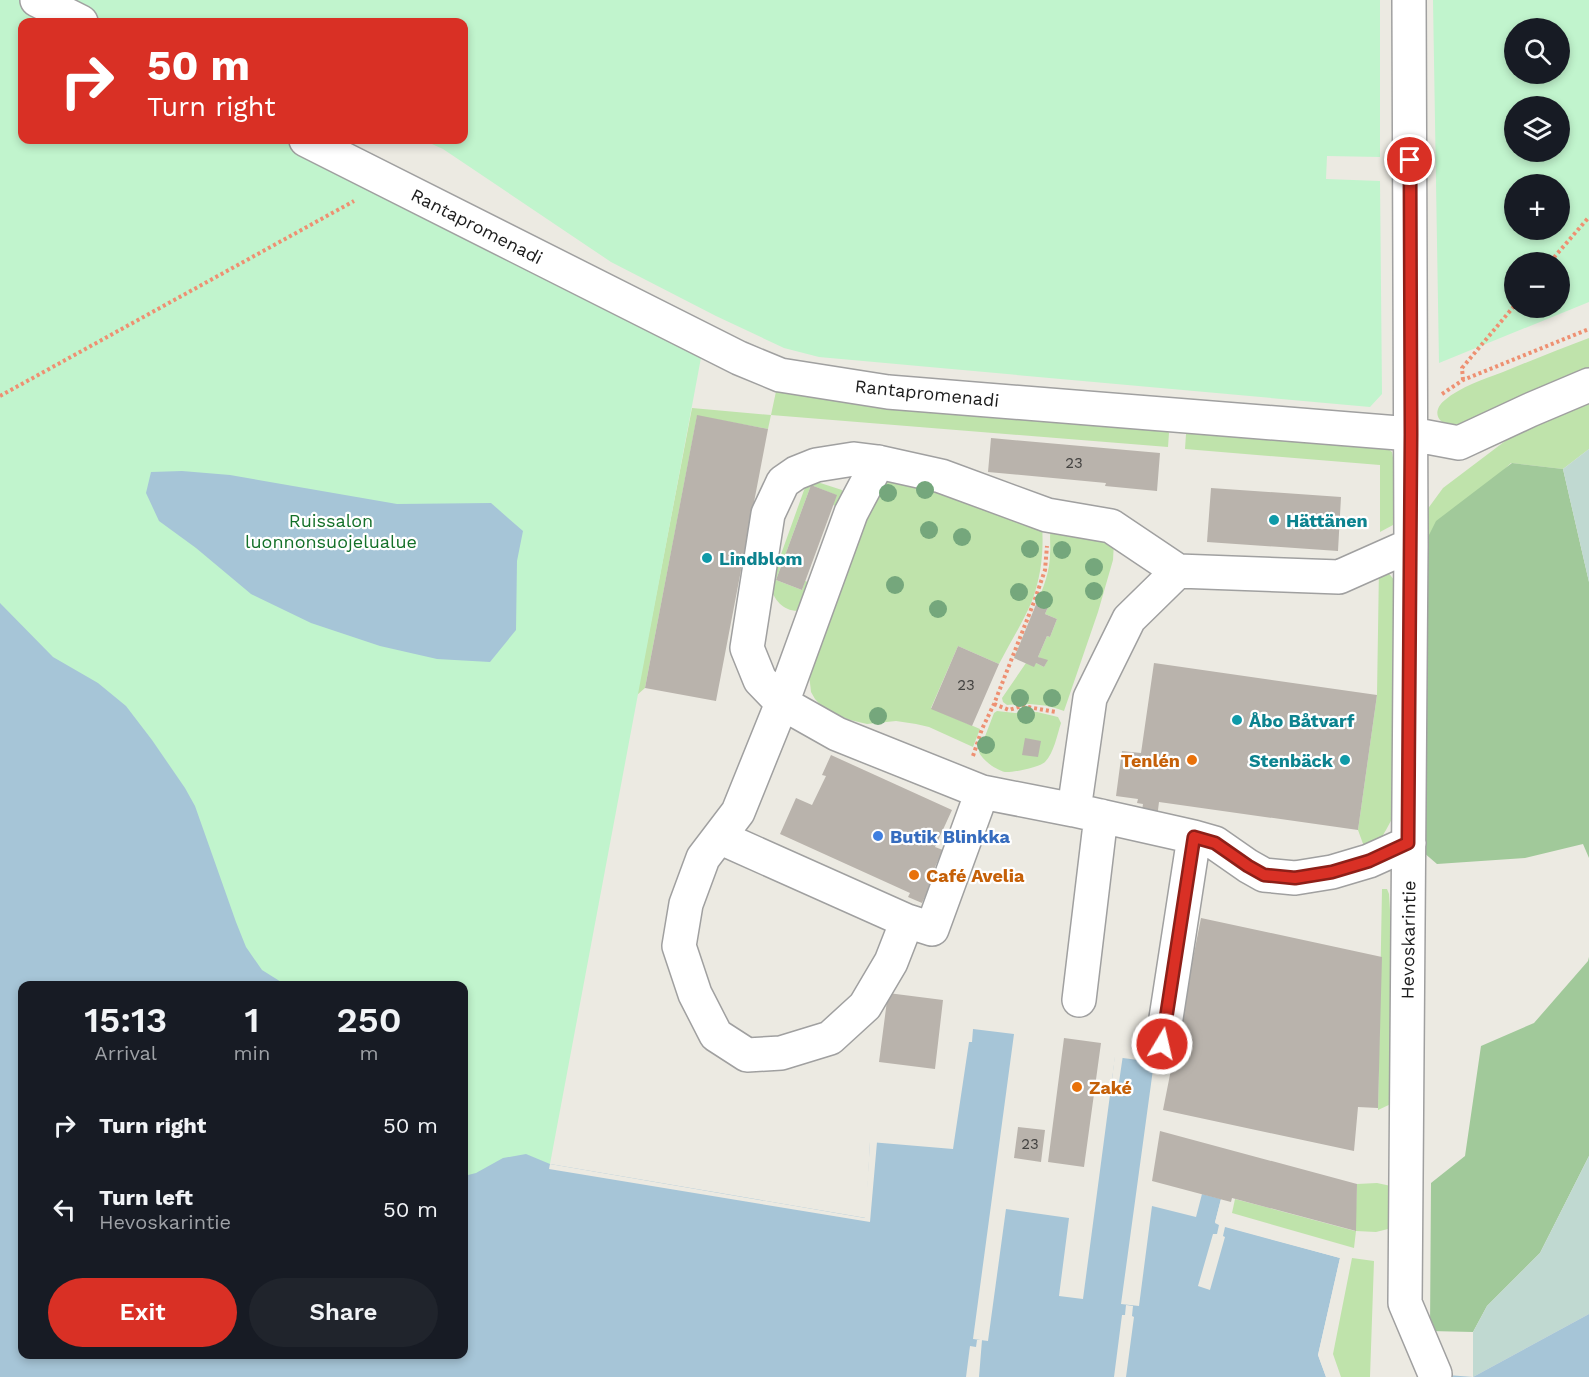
<!DOCTYPE html>
<html lang="en">
<head>
<meta charset="utf-8">
<style>
	:root { --surface:#171b24; --page:#20242c; --text:#f1f3f6; --muted:#9ea1a6; --accent:#d93025 }
	body { margin:0; font-family:"Work Sans",sans-serif; background:var(--page); color:var(--text); height:100vh; display:flex; flex-direction:column; font-size:22px; white-space:nowrap }
	* { box-sizing:border-box; margin:0 }
	p { font-size:20px; color:var(--muted) }
	.icon { flex:none; width:33px; height:33px; fill:none; stroke:currentColor; stroke-width:2; stroke-linecap:round; stroke-linejoin:round }
	.map { position:relative; flex:1; overflow:hidden }
	.panel { position:absolute; left:18px; top:981px; width:450px; height:378px; display:flex; flex-direction:column; background:var(--surface); border-radius:12px; box-shadow:0 3px 9px #0003 }
	.panel>* { flex:none }
	.banner { position:absolute; left:18px; top:18px; width:450px; height:126px; border-radius:12px; box-shadow:0 3px 9px #0003; background:#d93025; color:#fff; overflow:hidden }
	.buttons { position:absolute; left:1504px; top:18px; display:grid; gap:12px }
	.buttons a { display:grid; place-items:center; width:66px; height:66px; border-radius:50%; background:var(--surface); box-shadow:0 3px 9px #0003; font-size:30px }
	.pin { position:absolute; display:grid; place-items:center; width:51px; height:51px; color:#fff; margin:-26px; border:3px solid #fff; border-radius:50%; box-shadow:0 2px 6px #0007 }
	.me { position:absolute; width:66px; margin:-33px; rotate:9deg; stroke-linejoin:round; filter:drop-shadow(0 0 4px #0008) }
	.turn { display:flex; align-items:center; gap:21px; height:126px; padding:0 30px; font-size:27px }
	.turn .icon { width:78px; height:78px; stroke-width:2.5 }
	.turn b { display:block; font-size:42px; line-height:51px }
	.eta { display:flex; justify-content:space-evenly; align-items:center; height:102px; text-align:center }
	.eta b { font-size:36px; font-weight:600; line-height:42px }
	.action { display:flex; gap:12px; margin-top:auto; padding:12px 30px }
	.action a { flex:1; height:69px; border-radius:36px; background:var(--accent); color:#fff; font-size:24px; font-weight:600; line-height:69px; text-align:center }
	.action a+a { background:var(--page); color:var(--text) }
	ul { padding:0; list-style:none }
	li { display:flex; align-items:center; gap:18px; height:84px; padding:0 30px }
	li div { flex:1 }
	li b { display:block; font-size:22px }
	li em { font-style:normal }
	.map>svg:first-child { display:block }
	.grass { fill:#bfe3ab }
	.forest { fill:#a1c99a }
	.wetland { fill:#c0d9d1 }
	.park { fill:#c1f4cd; fill-rule:evenodd }
	.water { fill:#a6c5d7 }
	.pier { fill:#eceae2 }
	.building { fill:#b9b3ac }
	.lines { fill:none; stroke-linecap:round; stroke-linejoin:round }
	.minor-casing { stroke:#a0a0a0; stroke-width:36 }
	.path { stroke:#ee9072; stroke-width:4; stroke-dasharray:3 3; stroke-linecap:butt }
	.minor { stroke:#fff; stroke-width:33 }
	.tree { fill:#75a77c }
	.route-casing { stroke:#8d1f18; stroke-width:15 }
	.route { stroke:#d93025; stroke-width:10 }
	.culture-dot { fill:#0f9aa8; stroke:#fff; stroke-width:2 }
	.food-dot { fill:#e8710a; stroke:#fff; stroke-width:2 }
	.shop-dot { fill:#3f7fe0; stroke:#fff; stroke-width:2 }
	.labels { text-anchor:middle; dominant-baseline:central; stroke-width:4.5; stroke-linejoin:round; paint-order:stroke }
	.number-label { font-size:15px; fill:#434240 }
	.street-label { font-size:18px; fill:#1c1c1c; stroke:#fff }
	.park-label { font-size:18px; fill:#147029; stroke:#fff }
	.culture-label { font-size:18px; font-weight:bold; fill:#0d838f; stroke:#fff; text-anchor:start }
	.food-label { font-size:18px; font-weight:bold; fill:#c56008; stroke:#fff; text-anchor:start }
	.shop-label { font-size:18px; font-weight:bold; fill:#366cbe; stroke:#fff; text-anchor:start }
</style>
</head>
<body>
<div class="map">
<svg width="1589" height="1377" viewBox="0 0 1589 1377">
	<rect width="100%" height="100%" fill="#eceae2"/>
	<!-- grass -->
	<path class="grass" d="M1589,338V371L1465,422C1461,423 1456,425 1452,425C1435,424 1433,409 1445,400C1460,387 1484,379 1503,372C1532,360 1560,349 1589,338Z
		M778,382L1163,423L1169,433L1168,447L771,415L768,429L697,416L645,688L637,695L692,408L771,415Z
		M1589,397V449L1563,469L1511,463L1423,547L1424,514L1443,488L1529,423Z
		M1191,430L1382,444L1392,452L1397,480L1398,510L1393,525L1380,532V465L1185,449L1186,434Z
		M893,477L1042,526C1044,551 1041,577 1032,601C1023,622 1010,643 999,664L958,646L931,708L980,729L973,747L929,727L916,724L896,721L867,724L850,720L825,710L815,699L811,692L809,674L830,595L883,481Z
		M808,479L842,490L845,497L844,509L833,505L836,495L811,485L776,580L802,590L805,581L817,585L804,610C786,614 774,602 770,585Z
		M1051,529L1114,542L1113,560L1098,612L1064,711C1045,704 1028,703 1007,705L1003,702L1002,698L1026,663H1036L1044,667L1047,661L1038,657L1047,636L1050,637L1057,619L1045,614L1048,607L1037,602C1044,587 1050,570 1050,554C1051,545 1049,538 1051,529Z
		M1379,567L1387,571L1395,581L1393,817L1386,830L1374,850L1366,852L1358,830L1377,695Z
		M997,711L1015,713L1037,712L1058,717L1061,723C1057,735 1054,753 1045,762C1040,767 1012,773 1005,772C996,770 982,760 979,752L994,713Z
		M1382,889H1387L1389,894L1393,958V1103L1378,1110Z
		M1377,1183L1391,1186L1392,1228L1376,1232L1356,1231L1354,1248L1232,1213L1235,1199L1355,1231L1357,1184Z
		M1352,1258L1374,1261L1370,1377H1341L1333,1354Z"/>
	<!-- forest -->
	<path class="forest" d="M1512,463L1563,469L1589,582V858L1583,844L1525,858L1437,864L1423,852V547L1436,521Z
		M1589,957V1156L1540,1253L1487,1306L1473,1332L1430,1331L1431,1183L1465,1156L1481,1046L1534,1023L1588,961Z"/>
	<!-- wetland -->
	<path class="wetland" d="M1589,449V582L1563,469Z
		M1589,1156V1314L1473,1377V1332L1487,1306L1540,1253Z"/>
	<!-- park -->
	<path class="park" d="M0,0H24L67,22H22V140H293L703,347L550,1164L532,1274L464,1254V986L165,985L0,733Z
		M57,0H1380V157L1327,156L1326,179L1380,181L1382,394L1370,407L819,357L784,348L716,316L611,262L443,149L423,140H464V22H102Z
		M1433,0H1589V302L1439,363ZM1515,28H1560V74H1515ZM1515,106H1560V152H1515ZM1515,184H1560V230H1515ZM1515,262H1560V308H1515Z"/>
	<!-- water -->
	<path class="water" d="M182,471L230,475L397,504L491,503L523,531L517,561L516,630L490,662L437,659L380,646L311,623L251,594L196,548L159,521L146,493L151,472Z
		M0,603L53,657L98,683L126,706L152,740L185,788L195,806L236,922L246,947L262,970L286,985L22,986V1354H464V1176L476,1173L503,1158L526,1154L550,1164L866,1218L870,1142L953,1149L969,1042H972L973,1029L1014,1034L973,1339L988,1341L1006,1209L1069,1218L1059,1296L1083,1299L1115,1057L1154,1062L1121,1304L1139,1306L1152,1206L1196,1217L1202,1194L1221,1199L1215,1222L1220,1225L1340,1258L1318,1355L1326,1377H0Z
		M1589,1314V1377H1428L1435,1374L1473,1377Z"/>
	<!-- pier -->
	<path class="pier" d="M1115,1054L1123,1055L1118,1089L1111,1088Z
		M870,1142H877L870,1222L549,1169L550,1164L865,1218Z
		M1221,1199L1224,1200L1218,1221L1342,1256L1321,1355L1329,1377H1326L1318,1355L1340,1258L1225,1227L1223,1236L1225,1237L1210,1290L1198,1286L1213,1234H1217L1219,1225L1215,1223Z
		M1126,1305L1133,1306L1132,1316L1134,1317L1126,1377H1114L1122,1315H1125Z
		M977,1340H982L979,1377H966L970,1346L976,1347Z"/>
	<!-- building -->
	<path class="building" d="M697,415L768,429L716,701L645,688Z
		M991,438L1160,453L1157,491L1105,486L1106,483L988,472Z
		M811,485L837,495L802,590L776,580Z
		M1211,488L1341,497L1338,551L1207,542Z
		M1037,602L1048,607L1045,614L1057,619L1050,637L1047,636L1038,657L1048,660L1044,667L1036,663L1034,667L1014,658Z
		M958,646L999,664L972,726L931,709Z
		M1154,663L1377,695L1358,830L1159,802L1157,818L1141,816L1143,804L1137,803L1138,799L1116,796L1122,751L1141,753Z
		M1025,738L1041,741L1038,757L1022,755Z
		M831,755L952,810L935,847L943,850L928,882L931,884L922,903L908,897L910,893L780,834L796,798L812,805L826,776L822,775Z
		M1201,918L1382,957L1378,1108L1358,1107L1354,1151L1163,1110Z
		M888,993L943,1000L935,1069L879,1062Z
		M1064,1038L1101,1043L1084,1167L1048,1162Z
		M1018,1127L1045,1130L1041,1162L1014,1158Z
		M1160,1131L1357,1184L1356,1231L1232,1198L1231,1202L1152,1181Z"/>
	<g class="lines">
		<!-- minor casing -->
		<g class="minor-casing">
			<path id="minor" d="M37,0L81,22
				M1409,0L1411,545L1405,1303L1435,1374
				M306,140L739,358L780,375L888,392L1411,434L1459,443L1530,410L1589,385
				M878,462L851,513L782,703L738,812L703,858L686,904L679,946L695,994L716,1035L747,1055L781,1053L830,1038L865,1006L891,962L907,921
				M1074,810L1090,698L1129,619L1178,571
				M719,837L907,921L932,929L982,792
				M1409,843L1369,861L1332,872L1295,878L1264,875L1248,866L1215,843L1194,837L1074,810L982,792L837,734L782,703L760,680L747,648L768,514L783,482L796,473L816,465L854,459L878,462L941,476L1047,515L1111,526L1178,571L1339,577L1411,545
				M1079,1000L1101,816
				M1162,1044L1194,837"/>
		</g>
		<!-- path -->
		<path class="path" d="M1550,262L1589,217
			M1463,380L1462,368L1515,305
			M1442,394L1463,380L1589,329
			M0,396L354,201
			M994,704L1009,710L1022,706L1056,712
			M973,756L982,729L994,704L1034,602L1045,570L1047,546"/>
		<!-- minor -->
		<use href="#minor" class="minor"/>
	</g>
	<!-- trees -->
	<g class="tree">
		<circle cx="925" cy="490" r="9"/>
		<circle cx="888" cy="493" r="9"/>
		<circle cx="929" cy="530" r="9"/>
		<circle cx="962" cy="537" r="9"/>
		<circle cx="1030" cy="549" r="9"/>
		<circle cx="1062" cy="550" r="9"/>
		<circle cx="1094" cy="567" r="9"/>
		<circle cx="895" cy="585" r="9"/>
		<circle cx="1094" cy="591" r="9"/>
		<circle cx="1019" cy="592" r="9"/>
		<circle cx="1044" cy="600" r="9"/>
		<circle cx="938" cy="609" r="9"/>
		<circle cx="1020" cy="698" r="9"/>
		<circle cx="1052" cy="698" r="9"/>
		<circle cx="1026" cy="715" r="9"/>
		<circle cx="878" cy="716" r="9"/>
		<circle cx="986" cy="745" r="9"/>
	</g>
	<g class="lines">
		<!-- route casing -->
		<g class="route-casing">
			<path id="route" d="M1162,1044L1194,837L1215,843L1248,866L1264,875L1295,878L1332,872L1369,861L1408,843L1411,434L1410,160"/>
		</g>
		<!-- route -->
		<use href="#route" class="route"/>
	</g>
	<!-- markers -->
	<g class="culture-dot">
		<circle cx="1274" cy="520" r="6"/>
		<circle cx="707" cy="558" r="6"/>
		<circle cx="1237" cy="720" r="6"/>
		<circle cx="1345" cy="760" r="6"/>
	</g>
	<g class="food-dot">
		<circle cx="1192" cy="760" r="6"/>
		<circle cx="914" cy="875" r="6"/>
		<circle cx="1077" cy="1087" r="6"/>
	</g>
	<circle class="shop-dot" cx="878" cy="836" r="6"/>
	<g class="labels">
		<!-- number labels -->
		<g class="number-label">
			<text x="1074" y="463">23</text>
			<text x="966" y="685">23</text>
			<text x="1030" y="1144">23</text>
		</g>
		<!-- street labels -->
		<g class="street-label">
			<text transform="translate(477 226) rotate(27)">Rantapromenadi</text>
			<text transform="translate(927 393) rotate(6)">Rantapromenadi</text>
			<text transform="translate(1408 940) rotate(-89)">Hevoskarintie</text>
		</g>
		<!-- park labels -->
		<g class="park-label">
			<text x="331" y="520">Ruissalon<tspan x="331" dy="21">luonnonsuojelualue</tspan></text>
		</g>
		<!-- culture labels -->
		<g class="culture-label">
			<text x="1286" y="520">Hättänen</text>
			<text x="719" y="558">Lindblom</text>
			<text x="1249" y="720">Åbo Båtvarf</text>
			<text x="1333" y="760" text-anchor="end">Stenbäck</text>
		</g>
		<!-- food labels -->
		<g class="food-label">
			<text x="1180" y="760" text-anchor="end">Tenlén</text>
			<text x="926" y="875">Café Avelia</text>
			<text x="1089" y="1087">Zaké</text>
		</g>
		<!-- shop labels -->
		<g class="shop-label">
			<text x="890" y="836">Butik Blinkka</text>
		</g>
	</g>
</svg>
<div class="buttons">
<a><svg class="icon" aria-label="search" viewBox="0 0 24 24"><circle cx="10" cy="10" r="6"/><path d="M15 15l6 6"/></svg></a>
<a><svg class="icon" aria-label="layers" viewBox="0 0 24 24"><path d="M12 4l9 5-9 5-9-5zM3 14l9 5 9-5"/></svg></a>
<a>+</a>
<a>−</a>
</div>
<div class="pin" style="left:1410px;top:160px;background:#d93025"><svg class="icon" aria-label="arrive" viewBox="0 0 24 24"><path d="M6 21V4h12l-3 4 3 4H6"/></svg></div>
<svg class="me" style="left:1162px;top:1044px" viewBox="-20 -20 40 40"><circle r="17" fill="#d93025" stroke="#fff" stroke-width="3"/><path d="M0-11L8 9 0 5-8 9z" fill="#fff"/></svg>
<div class="banner">
<div class="turn"><svg class="icon" aria-label="right" viewBox="0 0 24 24"><path d="M7 20v-9h11M14 6l5 5-5 5"/></svg><div><b>50 m</b>Turn right</div></div>
</div>
<section class="panel">
<div class="eta">
<div><b>15:13</b><p>Arrival</p></div>
<div><b>1</b><p>min</p></div>
<div><b>250</b><p>m</p></div>
</div>
<ul>
<li><svg class="icon" aria-label="right" viewBox="0 0 24 24"><path d="M7 20v-9h11M14 6l5 5-5 5"/></svg><div><b>Turn right</b></div><em>50 m</em></li>
<li><svg class="icon" aria-label="left" viewBox="0 0 24 24"><path d="M17 20v-9H6M10 6l-5 5 5 5"/></svg><div><b>Turn left</b><p>Hevoskarintie</p></div><em>50 m</em></li>
</ul>
<div class="action"><a>Exit</a><a>Share</a></div>
</section>
</div>
</body>
</html>
